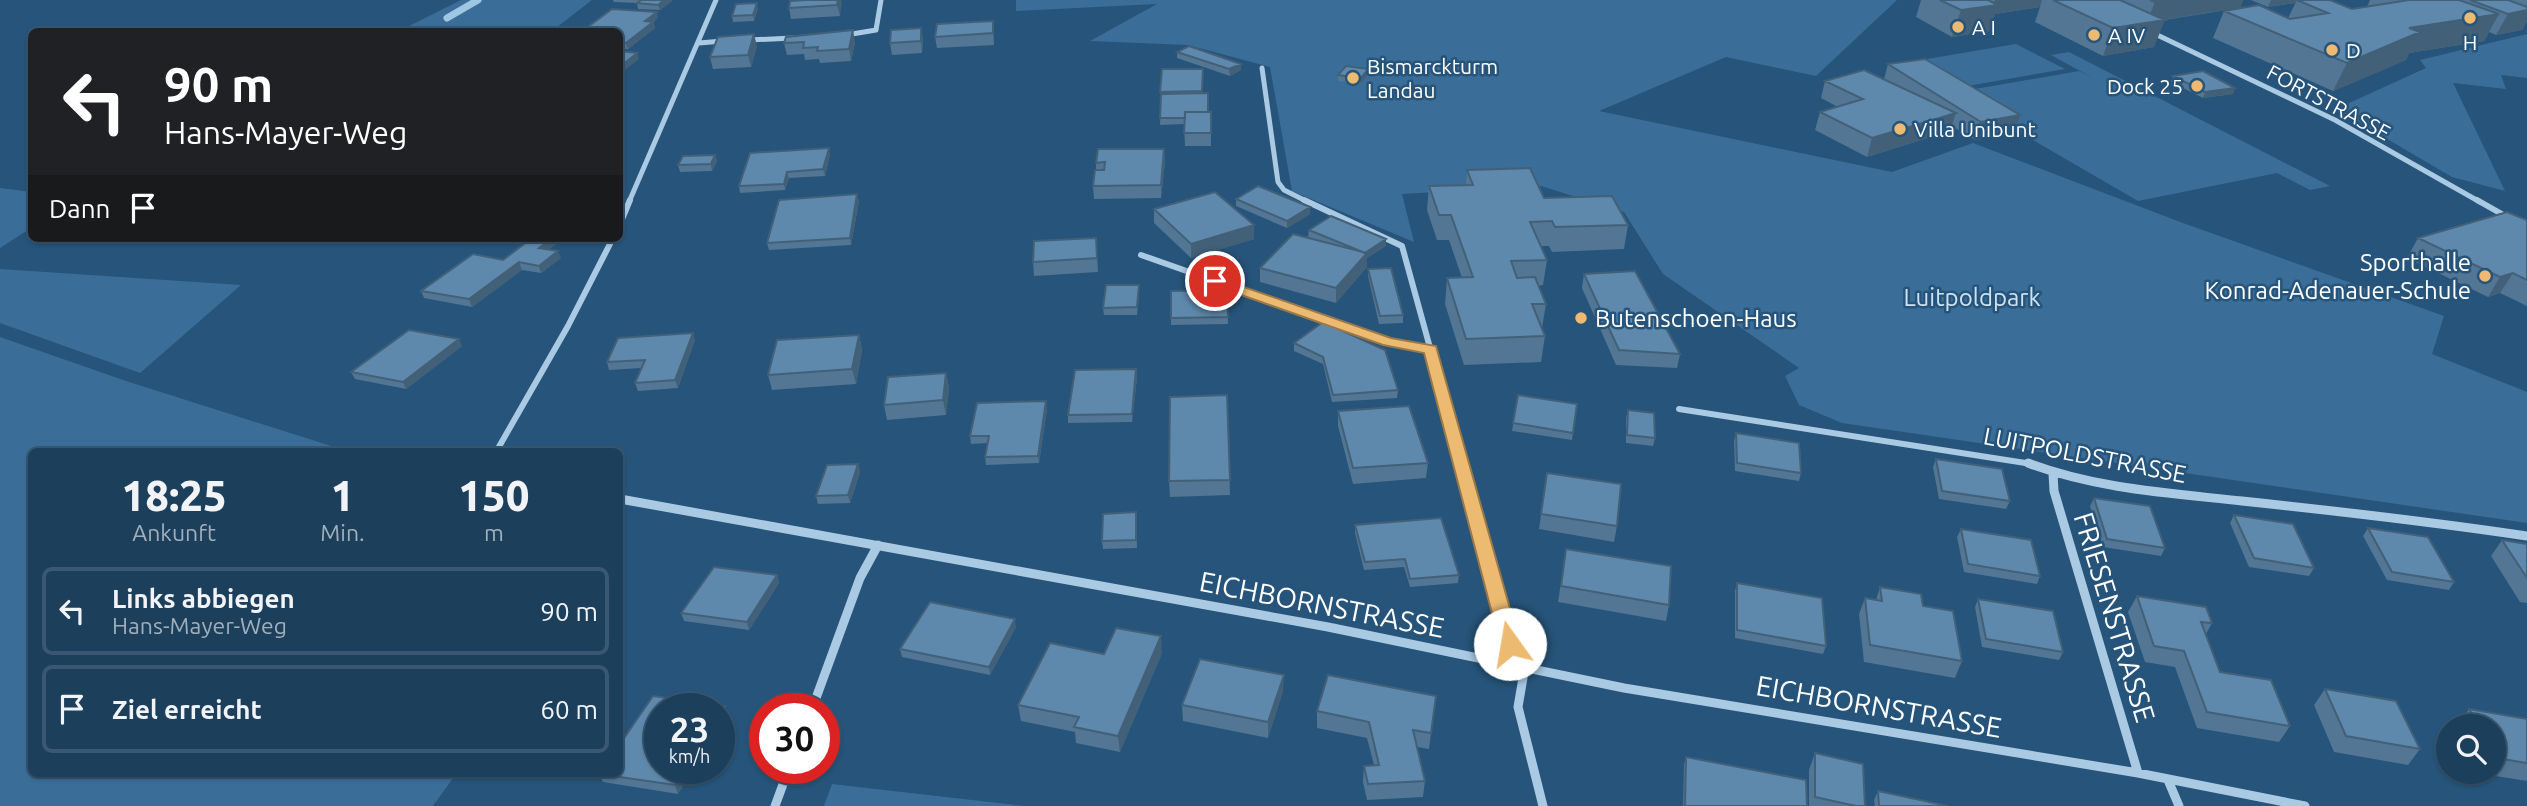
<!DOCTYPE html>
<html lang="de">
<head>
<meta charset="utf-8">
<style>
	:root { --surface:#1c3f5c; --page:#294a65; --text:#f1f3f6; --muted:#a0afbb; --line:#3a5872 }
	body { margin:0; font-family:Ubuntu,sans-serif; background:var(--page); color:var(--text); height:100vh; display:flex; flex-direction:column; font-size:26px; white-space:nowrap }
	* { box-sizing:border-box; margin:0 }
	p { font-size:23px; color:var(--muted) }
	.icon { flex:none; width:38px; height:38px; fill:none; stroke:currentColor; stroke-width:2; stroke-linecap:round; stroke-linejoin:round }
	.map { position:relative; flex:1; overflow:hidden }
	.sheet { position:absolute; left:28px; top:448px; width:595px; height:329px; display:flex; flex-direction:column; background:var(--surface); border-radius:10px; box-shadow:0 2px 5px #0004,0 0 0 2px var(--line) }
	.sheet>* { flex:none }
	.hud { position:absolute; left:28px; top:28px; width:595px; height:214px; border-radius:10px; box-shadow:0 2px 5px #0004,0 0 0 2px var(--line); background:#202124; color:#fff; overflow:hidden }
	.controls { position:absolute; left:2436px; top:714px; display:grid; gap:14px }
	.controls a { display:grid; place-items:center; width:70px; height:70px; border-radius:50%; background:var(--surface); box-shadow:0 2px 5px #0004,0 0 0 2px var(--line); font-size:35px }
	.speed { position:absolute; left:644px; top:693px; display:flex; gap:14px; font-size:35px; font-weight:700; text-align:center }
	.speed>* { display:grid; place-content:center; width:91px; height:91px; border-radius:50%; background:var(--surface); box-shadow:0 2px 5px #0004,0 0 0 2px var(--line); line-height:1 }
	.speed small { font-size:18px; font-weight:400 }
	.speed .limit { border:10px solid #d22; background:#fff; color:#111 }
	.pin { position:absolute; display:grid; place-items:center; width:60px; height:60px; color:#fff; margin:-30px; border:4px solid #fff; border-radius:50%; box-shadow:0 2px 7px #0007 }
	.me { position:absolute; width:77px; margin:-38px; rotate:347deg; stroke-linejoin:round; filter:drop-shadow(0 0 5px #0008) }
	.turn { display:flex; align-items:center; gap:24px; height:147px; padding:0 21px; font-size:32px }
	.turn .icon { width:91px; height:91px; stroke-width:2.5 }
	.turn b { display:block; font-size:49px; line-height:60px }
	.then { display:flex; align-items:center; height:66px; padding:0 21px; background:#0003; gap:14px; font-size:26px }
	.eta { display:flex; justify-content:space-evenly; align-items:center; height:119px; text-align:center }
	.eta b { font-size:42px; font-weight:800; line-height:49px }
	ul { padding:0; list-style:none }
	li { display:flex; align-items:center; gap:21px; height:88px; margin:0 14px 10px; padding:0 7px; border:4px solid var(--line); border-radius:10px }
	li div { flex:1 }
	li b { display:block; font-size:26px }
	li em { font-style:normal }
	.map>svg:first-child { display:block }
	.green { fill:#3a6e98 }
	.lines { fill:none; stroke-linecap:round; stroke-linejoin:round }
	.stream { stroke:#9fc7e4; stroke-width:7 }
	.street-far2 { stroke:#aacae4; stroke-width:5 }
	.street-far1 { stroke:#aacae4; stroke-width:6 }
	.street { stroke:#aacae4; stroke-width:9 }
	.wall { fill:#527694 }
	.shaded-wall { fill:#426078 }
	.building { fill:#5f89ac; stroke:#426078; stroke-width:2 }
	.route { fill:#ecba70; stroke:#997949; stroke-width:2 }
	.poi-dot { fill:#ecba70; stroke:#26547a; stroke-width:2.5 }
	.labels { text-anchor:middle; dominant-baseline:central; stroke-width:5; stroke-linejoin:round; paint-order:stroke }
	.far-poi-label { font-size:21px; fill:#fff; stroke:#26547a; text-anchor:start }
	.far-street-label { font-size:21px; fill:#fff; stroke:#26547a }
	.poi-label { font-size:24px; fill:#fff; stroke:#26547a; text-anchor:end }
	.park-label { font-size:24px; fill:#cde2f3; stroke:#26547a }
	.street-label { font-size:24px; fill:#fff; stroke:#26547a }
	.near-street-label { font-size:28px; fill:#fff; stroke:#26547a }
</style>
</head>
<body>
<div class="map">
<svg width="2527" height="806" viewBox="0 0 2527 806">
	<rect width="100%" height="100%" fill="#26547a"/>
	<!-- green -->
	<path class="green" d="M461,0H592L552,31H399Z
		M1016,0H1897L1816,76L1726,57L1599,111L1892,172L1973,143L2183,223L2444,316L2432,354L2527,392V523L1842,423L1799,405L1785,376L1799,368L1663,274L1624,212L1541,186L1402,194L1414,242L1292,191L1270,67L1188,45L1090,41L1157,4L1016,11Z
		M2527,34V78L2501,75L2506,89L2453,83L2505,191L2452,177L2336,109L2426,68L2420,60Z
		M2016,44L2065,69L1956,88L1909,62Z
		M2069,52L2330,186L2310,190L2277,173L2138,201L1952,93L2079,71L2093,78L2051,55Z
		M0,188L32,192L31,228L0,248Z
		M0,269L241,285L140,373L0,323Z
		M0,337L126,381L347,451L32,452V774H456L433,806H0Z
		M832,784L1025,806H824Z"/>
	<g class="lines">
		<!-- stream -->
		<path class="stream" d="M447,18L478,0"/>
		<!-- street-far2 -->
		<path class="street-far2" d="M2151,32L2335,120L2480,202
			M846,35L876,30L881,0
			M749,40L793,38
			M699,43L723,41
			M1262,68L1278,182L1284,190L1308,202
			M629,202L716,0"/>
		<!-- street-far1 -->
		<path class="street-far1" d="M1304,200L1402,246L1462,464
			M2477,200L2507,217
			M620,224L630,200
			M1141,255L1388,342L1431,349
			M1679,409L2032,464
			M496,452L568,326L613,238"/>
		<!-- street -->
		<path class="street" d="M1462,463L1506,624L1510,663
			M2028,463C2097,489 2169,493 2242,501C2337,511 2432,522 2527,536
			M2053,474L2054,491L2138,773
			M620,499L1328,627L1624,688L2138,773L2305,806
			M1525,666L1518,707L1543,806
			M812,709L860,578L878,545
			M2168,780L2179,806
			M775,806L789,768"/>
	</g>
	<!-- wall -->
	<path class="wall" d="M613,0H671L672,1L660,10L638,9L637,3L614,2Z
		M806,0H841L840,16L791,19L789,8Z
		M1921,0H2243L2240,8L2164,20L2154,47L2103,56L2035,22L2040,7L1995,14L1990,31L1952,37L1916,17Z
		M2251,0H2297L2295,3L2268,7Z
		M2297,0L2352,9L2367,7L2370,0H2527V21L2522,30L2496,35L2489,32L2484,41L2409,53L2406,60L2333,91L2213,38L2224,11L2288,18Z
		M758,9L754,21L733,22L732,16Z
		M658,18L653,22L655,28L628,49H620V32Z
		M921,28L923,40L922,53L892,55L890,43Z
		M994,32V45L937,48L935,37Z
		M786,37L855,42L851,61L820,63L819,59L805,60L804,54L787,55L784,43Z
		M757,46L751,67L713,69L710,57Z
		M1177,52L1241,64V70L1230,76L1177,58Z
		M1888,64L2020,115L2014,133L1975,140L1952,126L1950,131L1867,157L1815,130L1820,112L1838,107L1821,98L1825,81L1884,79Z
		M1368,69L1367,76L1360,84L1338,81V75Z
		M1203,75V93L1208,112H1211V146H1185L1184,124L1160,125L1161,98H1160V92Z
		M2173,76L2235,88L2233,94L2203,98L2171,82Z
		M1164,149L1165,162L1161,198L1094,199L1093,186L1096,170V163Z
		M830,154L825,176L789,178L785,190L740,193L739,186Z
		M715,155L717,161L712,171L680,172L678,165Z
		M1467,170L1544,198L1628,225L1624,249L1552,252L1549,246H1541L1547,260L1543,285L1538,286L1546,304L1542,328L1545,336L1541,362L1464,365L1445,304L1447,278H1462L1449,240H1437L1427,210L1429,186L1466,185Z
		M1236,199L1310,207V214L1287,228L1236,206Z
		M859,201L851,245L769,250L767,243Z
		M1154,209L1254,225V239L1191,258L1154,223Z
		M2527,220V306L2500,293L2488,297L2407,258L2418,238Z
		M1309,230L1386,246L1367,258V267L1336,303L1260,282V268L1316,240L1308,237Z
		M532,238H554L556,244L549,249L561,258L541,273L522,270L472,307L424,298L421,291L503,260Z
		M1096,238L1098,272L1034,276L1033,262Z
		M1368,269L1403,315V323L1379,324L1368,276Z
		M1584,274L1680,354L1677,368L1616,365L1582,288Z
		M1227,290L1228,324L1171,325V318Z
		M1139,292L1137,315H1104L1103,308Z
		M859,335L862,350L856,384L772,390L768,375Z
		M695,340L678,388L638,391L635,383L641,368L609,370L607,362Z
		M1294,343L1398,390L1397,398L1332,402L1323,364L1294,351Z
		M462,346L406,389L355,379L351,372Z
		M1136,369L1137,377L1132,422L1068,423V415Z
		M946,373L949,388L946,415L887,420L884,405Z
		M1227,395L1230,495L1170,497L1169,481Z
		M1518,395L1577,404L1572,440L1512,431Z
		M1047,409L1039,463L986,465L985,457L988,443L971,444L970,436Z
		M1628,410L1655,438L1653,446L1626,443V418Z
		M1338,411L1428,463L1426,478L1353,484L1338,426Z
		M1736,433L1801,473L1799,481L1735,471L1734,441Z
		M1936,459L2010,501L2006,509L1939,499L1933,467Z
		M858,464L860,472L850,503L818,504L816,496Z
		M1547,473L1617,526L1614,542L1539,529Z
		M2094,498L2165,548L2161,556L2103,547L2090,506Z
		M1136,512L1137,548L1103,549L1102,541Z
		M2234,515L2314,568L2309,576L2249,567L2230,523Z
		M1355,525L1459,575L1458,583L1410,587L1404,567L1364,570L1355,533Z
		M2368,528L2454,582L2449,590L2387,580L2363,536Z
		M1961,529L2040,576L2037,584L1964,572L1957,537Z
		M2502,540L2527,544V603L2520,602L2491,556Z
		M1566,549L1669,605L1666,621L1558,602Z
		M777,575L779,583L749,630L684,621L681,613Z
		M1737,583L1826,646L1823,654L1735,638V591Z
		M1880,587L1923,606L1962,661L1955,678L1864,662L1859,614L1865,598L1876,600Z
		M2137,596L2212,623L2206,634L2220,672L2290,726L2279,742L2197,728L2175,667L2145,662L2128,612Z
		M1978,599L2063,652L2059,660L1982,647L1975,607Z
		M1016,627L990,675L902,657L900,649Z
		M1162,653L1120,752L1076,743L1075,732L1021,721L1018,705L1104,654Z
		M2325,689L2420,749L2408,765L2334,752L2314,705Z
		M1283,691L1268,738L1183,721L1182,705Z
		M653,696L725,706L728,714L719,728V709H660V768H694L678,794L603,782L599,774H620V744Z
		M1436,696L1429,749L1417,747L1425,781L1423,797L1367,800L1363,782L1364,766L1374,765L1367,738L1317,728V711Z
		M2469,709L2527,719V781L2483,774L2482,772H2494V726H2457Z
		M1815,753L1865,806H1809V770Z
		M1686,757L1807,806H1683L1684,765Z
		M1878,791L1948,806H1875L1874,800Z"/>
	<!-- shaded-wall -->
	<path class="shaded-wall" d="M664,0H671L672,1L660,10L658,5Z
		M838,0H841L842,2L840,16L837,5Z
		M1995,0H2042L2040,7L1995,14L1990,31L1952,37L1961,10L1993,6Z
		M2167,0H2243L2240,8L2147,22L2155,2Z
		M2271,0H2297L2295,3L2268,7Z
		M757,3L758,9L754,21L753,15Z
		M2527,10V21L2522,30L2496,35L2508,14Z
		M657,12L658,18L653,22L655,28L628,49L626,43L645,21Z
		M2499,14L2484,41L2409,53L2406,60L2333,91L2347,63L2409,28Z
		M2165,20L2154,47L2103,56L2113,28Z
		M993,21L994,32V45L993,33Z
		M921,28L923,40L922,53L921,41Z
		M853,30L855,42L851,61L849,49Z
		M754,34L757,46L751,67L748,55Z
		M637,53L639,59L620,74V67Z
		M1241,64V70L1230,76L1229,69Z
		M1368,69L1367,76L1360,84L1361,78Z
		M2235,88L2233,94L2203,98L2205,92Z
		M1956,113L1950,131L1867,157L1872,138Z
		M2020,115L2014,133L1975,140L1981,122Z
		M829,148L830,154L825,176L823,169Z
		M1164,149L1165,162L1161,198V185Z
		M715,155L717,161L712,171L711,164Z
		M787,172L789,178L785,190L784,184Z
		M857,194L859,201L851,245L850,238Z
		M1310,207V214L1287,228V221Z
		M1254,225V239L1191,258V244Z
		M552,238H554L556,244L542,255L539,248Z
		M1386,239V246L1367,258V267L1336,303V288L1364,253Z
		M558,251L561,258L541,273L539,266Z
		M519,262L522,270L472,307L469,299Z
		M2513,273L2500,293L2488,297L2500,277Z
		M693,333L695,340L678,388L675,380Z
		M859,335L862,350L856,384L852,369Z
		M459,339L462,346L406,389L403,382Z
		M1136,369L1137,377L1132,422V414Z
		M946,373L949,388L946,415L943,400Z
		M1046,401L1047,409L1039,463L1038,456Z
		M858,464L860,472L850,503L848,495Z
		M777,575L779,583L749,630L747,622Z
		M1015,619L1016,627L990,675L989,667Z
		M1161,636L1162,653L1120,752L1118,736Z
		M1284,675L1283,691L1268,738V722Z
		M725,706L728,714L719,728V715Z
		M686,768H694L678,794L675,785Z"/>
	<!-- building -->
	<path class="building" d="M641,0H664L658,5L637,3Z
		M806,0H838L837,5L789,8L790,1Z
		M1940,0H1988L1998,5L1961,10Z
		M2053,0H2120L2165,20L2113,28Z
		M2150,0H2167L2155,2Z
		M2297,0H2330L2352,9L2409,0H2459L2499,14L2409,28L2420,32L2347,63L2224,11L2259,5L2290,19L2328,13Z
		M2470,0H2508L2527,7V10L2508,14Z
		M757,3L753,15L732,16L736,4Z
		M612,9L657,12L645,21L653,22L626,43H620V32H581Z
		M993,21V33L935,37L937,24Z
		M921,28V41L890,43L891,30Z
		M853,30L849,49L817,51L818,47L803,48L804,42L784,43L786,37Z
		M754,34L748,55L710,57L718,37Z
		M1189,46L1241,64L1229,69L1177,52Z
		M620,51L637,53L620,67Z
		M1925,59L2020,115L1981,122L1888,64Z
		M1346,66L1368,69L1361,78L1338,75Z
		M1162,69H1203L1202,91L1160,92Z
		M1864,70L1956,113L1872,138L1820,112L1863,99L1825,81Z
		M2203,71L2235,88L2205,92L2173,76Z
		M1208,93V112H1185V118H1160L1161,94Z
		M1185,112H1211V133H1184Z
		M829,148L823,169L787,172L784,184L739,186L750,153Z
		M1098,149H1164L1161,185L1093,186L1095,170H1104L1105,162L1096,163Z
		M715,155L711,164L678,165L683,156Z
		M1530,168L1544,198L1612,196L1628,225L1555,227L1552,221L1530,222L1547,260L1511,261L1517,278L1535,277L1546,304H1532L1545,336L1466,339L1447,278L1473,277L1451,215H1439L1429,186L1473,185L1467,170Z
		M1258,186L1310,207L1287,221L1236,199Z
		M1215,192L1254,225L1191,244L1154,209Z
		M857,194L850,238L767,243L779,200Z
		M2507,212L2527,220V280L2513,273L2500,277L2418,238Z
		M1331,216L1386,239L1365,253L1309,230Z
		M1293,234L1367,253L1336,288L1260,268Z
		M532,238H552L539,248L558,251L539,266L519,262L469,299L421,291L473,254L503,260Z
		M1096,238L1097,258L1033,262L1034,241Z
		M1391,268L1403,315L1380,316L1368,269Z
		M1635,271L1680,354L1619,350L1584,274Z
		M1106,285H1139L1137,307L1103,308Z
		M1227,290L1228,317L1171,318V291Z
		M1323,322L1385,350L1398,390L1333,395L1323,357L1294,343Z
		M409,330L459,339L403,382L351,372Z
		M693,333L675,380L635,383L645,360L607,362L618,338Z
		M859,335L852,369L768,375L777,340Z
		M1136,369L1132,414L1068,415L1075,370Z
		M946,373L943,400L884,405L888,377Z
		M1227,395L1230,480L1169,481L1170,397Z
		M1518,395L1577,404L1573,433L1513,423Z
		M1046,401L1038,456L985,457L989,436H970L977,403Z
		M1409,406L1428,463L1353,468L1338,411Z
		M1628,410L1654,413L1655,438L1627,435Z
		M1736,433L1799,443L1801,473L1737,463Z
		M1936,459L2002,469L2010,501L1942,491Z
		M858,464L848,495L816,496L827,465Z
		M1547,473L1621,484L1617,526L1541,514Z
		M2094,498L2150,506L2165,548L2107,539Z
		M1136,512V540L1102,541L1103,514Z
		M2234,515L2293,524L2314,568L2254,558Z
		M1441,518L1459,575L1410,579L1405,559L1365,562L1355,525Z
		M2368,528L2428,537L2454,582L2392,572Z
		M1961,529L2031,540L2040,576L1968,564Z
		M2502,540L2527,544V578Z
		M1566,549L1671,566L1669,605L1561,586Z
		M714,567L777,575L747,622L681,613Z
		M1737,583L1822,598L1826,646L1737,630Z
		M1880,587L1921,594L1923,606L1953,611L1962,661L1870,645L1865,598L1882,601Z
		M2137,596L2206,607L2212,623L2201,622L2220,672L2271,680L2290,726L2207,712L2184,651L2154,646Z
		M1978,599L2053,611L2063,652L1986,639Z
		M930,602L1015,619L989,667L900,649Z
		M1116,628L1161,636L1118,736L1074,727L1079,717L1018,705L1050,643L1104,654Z
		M1200,659L1284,675L1268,722L1182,705Z
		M1328,675L1436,696L1431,733L1413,730L1425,781L1368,784L1364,766L1379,765L1369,722L1317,711Z
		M2325,689L2396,701L2420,749L2346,736Z
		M653,696L725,706L719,715V709H660V768H686L675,785L599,774H620V744Z
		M2469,709L2527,719V763L2496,758L2494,753V726H2479Z
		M1815,753L1863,764L1865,806H1856L1815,797Z
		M1686,757L1806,780L1807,806H1685Z
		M1878,791L1948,806H1879Z"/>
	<!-- route -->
	<path class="route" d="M1215,277L1391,338L1436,346L1520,644L1517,649L1510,652L1503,649L1500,644L1424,353L1383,345L1210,284L1208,281Z"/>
	<!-- markers -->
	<g class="poi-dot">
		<circle cx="2470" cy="18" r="7"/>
		<circle cx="1958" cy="27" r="7"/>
		<circle cx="2094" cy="35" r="7"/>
		<circle cx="2332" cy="50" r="7"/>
		<circle cx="1353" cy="78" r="7"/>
		<circle cx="2197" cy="86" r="7"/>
		<circle cx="1900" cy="129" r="7"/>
		<circle cx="2485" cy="276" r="7"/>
		<circle cx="1581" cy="318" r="7"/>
	</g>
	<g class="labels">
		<!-- far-poi labels -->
		<g class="far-poi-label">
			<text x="1972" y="27">A I</text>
			<text x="2108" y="35">A IV</text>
			<text x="2470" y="42" text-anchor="middle">H</text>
			<text x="2346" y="50">D</text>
			<text x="1367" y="66">Bismarckturm<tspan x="1367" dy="24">Landau</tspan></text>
			<text x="2183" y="86" text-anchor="end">Dock 25</text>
			<text x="1914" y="129">Villa Unibunt</text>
		</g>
		<!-- far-street labels -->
		<g class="far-street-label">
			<text transform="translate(2329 102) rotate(28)">FORTSTRASSE</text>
		</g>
		<!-- poi labels -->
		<g class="poi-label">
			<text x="2471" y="262">Sporthalle<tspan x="2471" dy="28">Konrad-Adenauer-Schule</tspan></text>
			<text x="1595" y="318" text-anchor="start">Butenschoen-Haus</text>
		</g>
		<!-- park labels -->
		<g class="park-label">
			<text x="1972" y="297">Luitpoldpark</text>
		</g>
		<!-- street labels -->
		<g class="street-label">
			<text transform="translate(2085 455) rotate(11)">LUITPOLDSTRASSE</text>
		</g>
		<!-- near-street labels -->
		<g class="near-street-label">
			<text transform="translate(1322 604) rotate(11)">EICHBORNSTRASSE</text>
			<text transform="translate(2115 617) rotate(73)">FRIESENSTRASSE</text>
			<text transform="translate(1879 706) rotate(10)">EICHBORNSTRASSE</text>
		</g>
	</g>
</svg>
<div class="controls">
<a><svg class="icon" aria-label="search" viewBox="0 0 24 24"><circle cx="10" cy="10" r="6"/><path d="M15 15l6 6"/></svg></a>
</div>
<div class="speed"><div>23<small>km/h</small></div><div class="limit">30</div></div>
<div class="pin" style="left:1215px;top:281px;background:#d93025"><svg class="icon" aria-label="arrive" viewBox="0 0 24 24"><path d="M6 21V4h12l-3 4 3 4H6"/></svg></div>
<svg class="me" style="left:1510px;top:644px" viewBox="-20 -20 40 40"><circle r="19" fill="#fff"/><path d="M0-13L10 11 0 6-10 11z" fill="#ecba70"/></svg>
<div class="hud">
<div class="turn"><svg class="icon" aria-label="left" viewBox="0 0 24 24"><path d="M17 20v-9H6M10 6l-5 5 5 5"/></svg><div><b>90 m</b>Hans-Mayer-Weg</div></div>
<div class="then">Dann<svg class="icon" aria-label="arrive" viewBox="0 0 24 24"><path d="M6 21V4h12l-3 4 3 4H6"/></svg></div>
</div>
<section class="sheet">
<div class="eta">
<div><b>18:25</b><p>Ankunft</p></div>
<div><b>1</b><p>Min.</p></div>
<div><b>150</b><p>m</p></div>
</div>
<ul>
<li><svg class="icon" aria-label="left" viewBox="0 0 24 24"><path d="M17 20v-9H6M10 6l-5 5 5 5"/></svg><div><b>Links abbiegen</b><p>Hans-Mayer-Weg</p></div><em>90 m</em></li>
<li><svg class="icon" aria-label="arrive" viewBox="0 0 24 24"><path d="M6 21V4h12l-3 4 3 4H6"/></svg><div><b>Ziel erreicht</b></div><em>60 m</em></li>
</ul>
</section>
</div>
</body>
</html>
